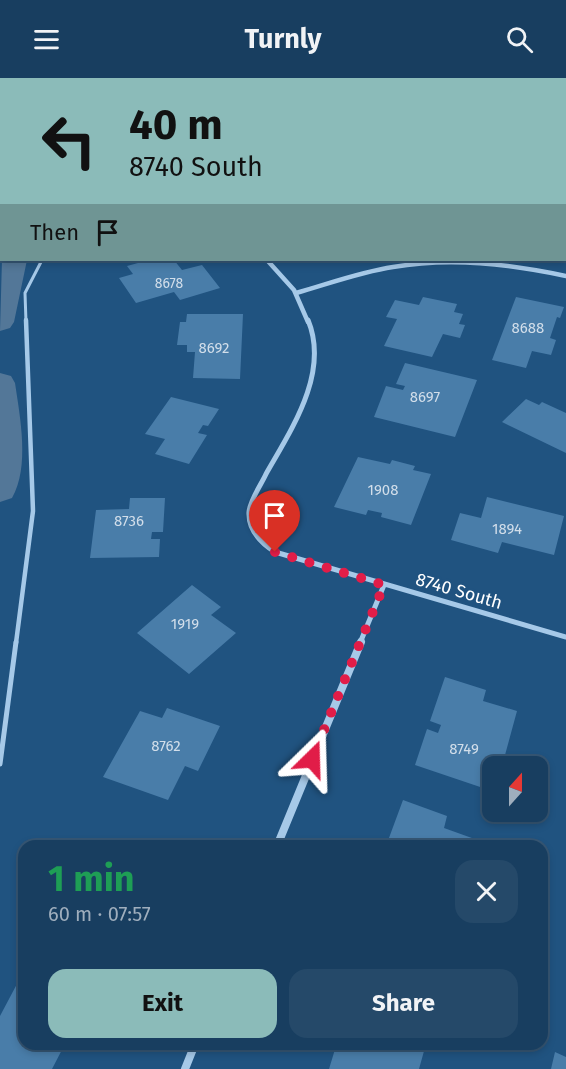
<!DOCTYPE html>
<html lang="en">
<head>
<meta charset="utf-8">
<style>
	:root { --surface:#183e60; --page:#254969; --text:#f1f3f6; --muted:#9faebd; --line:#365775; --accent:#8bbbb9 }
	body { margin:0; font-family:"Fira Sans",sans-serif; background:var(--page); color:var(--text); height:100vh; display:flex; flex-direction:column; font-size:22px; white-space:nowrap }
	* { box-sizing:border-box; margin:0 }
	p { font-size:20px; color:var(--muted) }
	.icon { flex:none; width:33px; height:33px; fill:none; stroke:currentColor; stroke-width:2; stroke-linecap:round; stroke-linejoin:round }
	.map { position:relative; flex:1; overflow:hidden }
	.details { position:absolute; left:18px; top:762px; width:530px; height:210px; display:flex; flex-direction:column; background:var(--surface); border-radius:18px; box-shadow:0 3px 9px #0003,0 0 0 2px var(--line) }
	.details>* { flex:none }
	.banner { position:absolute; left:0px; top:0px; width:567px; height:183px; box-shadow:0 3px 9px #0003,0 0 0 2px var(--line); background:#8bbbb9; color:#111; overflow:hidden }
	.needle { width:39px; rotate:21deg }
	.buttons { position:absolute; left:482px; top:678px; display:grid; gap:12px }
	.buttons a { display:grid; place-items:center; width:66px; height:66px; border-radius:12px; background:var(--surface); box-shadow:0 3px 9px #0003,0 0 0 2px var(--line); font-size:30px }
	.pin { position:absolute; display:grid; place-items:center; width:51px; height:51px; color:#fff; margin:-62px -26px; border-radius:50% 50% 50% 0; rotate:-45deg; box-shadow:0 0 6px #0007 }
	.pin .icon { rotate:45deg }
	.me { position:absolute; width:66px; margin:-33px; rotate:22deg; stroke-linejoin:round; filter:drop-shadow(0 0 4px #0008) }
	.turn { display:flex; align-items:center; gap:21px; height:126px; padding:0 30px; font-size:27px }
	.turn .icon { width:78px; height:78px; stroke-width:2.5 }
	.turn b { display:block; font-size:42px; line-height:51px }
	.then { display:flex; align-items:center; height:57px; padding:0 30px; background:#0003; gap:12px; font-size:22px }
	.round { display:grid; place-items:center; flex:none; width:63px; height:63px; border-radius:18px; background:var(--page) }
	.summary { display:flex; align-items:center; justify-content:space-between; height:102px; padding:0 30px }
	h1 { font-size:36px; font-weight:700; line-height:45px; color:#1e9e55 }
	.button { display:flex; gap:12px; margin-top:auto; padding:12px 30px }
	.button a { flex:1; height:69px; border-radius:18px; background:var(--accent); color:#111; font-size:24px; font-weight:700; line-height:69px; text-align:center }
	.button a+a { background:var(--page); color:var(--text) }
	header { display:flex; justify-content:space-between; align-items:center; height:78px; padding:0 30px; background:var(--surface); font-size:27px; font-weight:700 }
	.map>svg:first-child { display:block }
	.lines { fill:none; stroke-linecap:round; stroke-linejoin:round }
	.canal { fill:#537798; fill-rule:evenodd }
	.building { fill:#497da9 }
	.service-far2 { stroke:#a6c9e8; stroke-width:3 }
	.service-far1 { stroke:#a6c9e8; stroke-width:4.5 }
	.service { stroke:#a6c9e8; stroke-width:5 }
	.minor-far2 { stroke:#a6c9e8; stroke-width:4.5 }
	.minor-far1 { stroke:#a6c9e8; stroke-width:5 }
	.minor { stroke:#a6c9e8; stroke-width:8 }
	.tertiary { fill:#a6c9e8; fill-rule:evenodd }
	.route { stroke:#e11d48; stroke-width:10; stroke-dasharray:0 18 }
	.labels { text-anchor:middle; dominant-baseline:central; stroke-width:5; stroke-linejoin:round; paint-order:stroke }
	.far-number-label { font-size:14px; fill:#d2deea }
	.number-label { font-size:15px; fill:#d2deea }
	.street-label { font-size:18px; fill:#fff; stroke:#205380 }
</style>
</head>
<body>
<header><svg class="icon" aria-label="menu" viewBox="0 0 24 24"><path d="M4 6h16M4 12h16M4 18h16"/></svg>Turnly<svg class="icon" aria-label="search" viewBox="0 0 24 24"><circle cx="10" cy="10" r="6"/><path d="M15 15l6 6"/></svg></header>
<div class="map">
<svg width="566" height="991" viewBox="0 0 566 991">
	<rect width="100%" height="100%" fill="#205380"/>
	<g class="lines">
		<!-- canal -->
		<path class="canal" d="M2,181L27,182L14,244L10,250L0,253Z
			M0,295L11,298L15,305C20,339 30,389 12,420L0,424Z"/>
	</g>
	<!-- building -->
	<path class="building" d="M149,182H174L182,192L202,187L220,210L180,222L174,214L136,225L119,200L133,196L127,188Z
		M423,219L457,226L454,234L463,236L459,246L465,247L460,260L443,256L432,279L384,268L397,241L386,239L395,222L419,227Z
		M516,219L564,229L560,240L557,239L550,260L556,262L551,277L532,273L526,290L492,282Z
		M187,236H243L240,301L193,300L195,274H187V267H177L180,244H186Z
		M405,285L477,302L455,359L374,339L386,308L403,312L405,308L396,306Z
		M171,319L219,331L208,348L203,347L198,355L207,357L189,386L155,376L165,361L145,356Z
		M526,321L539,327L542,324L566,335V375L502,344Z
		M358,379L390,386L392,382L415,388L413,392L431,396L411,447L381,439L382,435L368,432L366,437L334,429Z
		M487,419L564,438L554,477L502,464L498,475L451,462L460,435L481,440Z
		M130,420H165L163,454H152L151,461H160L159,479L90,480L96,432L129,431Z
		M192,507L221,529L211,537L236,555L189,596L137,555Z
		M445,599L486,612L483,623L517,633L502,688H492V713L415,687L427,651L438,655L441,647L430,643Z
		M167,630L220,648L198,693L185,688L168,722L103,699L140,633L162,640Z
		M403,722L447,738L444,750L483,764L482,768H386Z
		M18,904L24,906V966H65L52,991H0V938Z
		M332,966H426L419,991H329L336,968Z
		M555,974L566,979V991H551Z"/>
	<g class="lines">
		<!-- service-far2 -->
		<path class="service-far2" d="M26,244L25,215L42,182"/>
		<!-- service-far1 -->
		<path class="service-far1" d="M16,565L33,433L26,242"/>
		<!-- service -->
		<path class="service" d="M0,686L16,564"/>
		<!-- minor-far2 -->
		<path class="minor-far2" d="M267,182L294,212L308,244
			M296,215C328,206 360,194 393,189C451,179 509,186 566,198"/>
		<!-- minor-far1 -->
		<path class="minor-far1" d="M308,242C330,295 291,352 266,396C261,407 250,422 249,434C248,452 261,465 275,474L566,559
			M360,565L384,507"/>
		<!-- minor -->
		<path class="minor" d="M277,768L361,564
			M185,991L195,966"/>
		<!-- tertiary -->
		<path class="tertiary" d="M65,0L78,2H66Z"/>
	</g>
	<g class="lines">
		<!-- route -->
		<path class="route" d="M275,474L384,507L312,681"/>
	</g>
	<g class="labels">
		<!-- far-number labels -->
		<g class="far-number-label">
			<text x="169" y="205">8678</text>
		</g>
		<!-- number labels -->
		<g class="number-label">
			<text x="528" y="250">8688</text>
			<text x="214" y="270">8692</text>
			<text x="425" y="319">8697</text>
			<text x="383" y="412">1908</text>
			<text x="129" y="443">8736</text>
			<text x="507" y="451">1894</text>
			<text x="185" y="546">1919</text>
			<text x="166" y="668">8762</text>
			<text x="464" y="671">8749</text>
		</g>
		<!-- street labels -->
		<g class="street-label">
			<text transform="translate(459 513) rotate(16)">8740 South</text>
		</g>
	</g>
</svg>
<div class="buttons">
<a><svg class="needle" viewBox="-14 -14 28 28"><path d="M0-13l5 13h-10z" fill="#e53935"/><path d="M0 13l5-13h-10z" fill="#9faebd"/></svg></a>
</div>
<div class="pin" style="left:275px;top:474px;background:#d93025"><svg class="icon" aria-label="arrive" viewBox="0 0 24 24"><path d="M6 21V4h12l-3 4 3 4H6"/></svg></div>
<svg class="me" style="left:312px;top:681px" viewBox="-20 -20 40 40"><path d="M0-17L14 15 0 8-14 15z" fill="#e11d48" stroke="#fff" stroke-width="4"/></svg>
<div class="banner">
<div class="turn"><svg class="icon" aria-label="left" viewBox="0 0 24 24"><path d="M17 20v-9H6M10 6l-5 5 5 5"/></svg><div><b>40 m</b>8740 South</div></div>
<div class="then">Then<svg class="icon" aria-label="arrive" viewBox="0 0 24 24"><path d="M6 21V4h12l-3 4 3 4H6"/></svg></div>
</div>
<section class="details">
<div class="summary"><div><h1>1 min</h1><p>60 m · 07:57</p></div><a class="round"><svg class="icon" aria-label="close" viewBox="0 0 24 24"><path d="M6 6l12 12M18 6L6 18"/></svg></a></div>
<div class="button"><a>Exit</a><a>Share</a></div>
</section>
</div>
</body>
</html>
